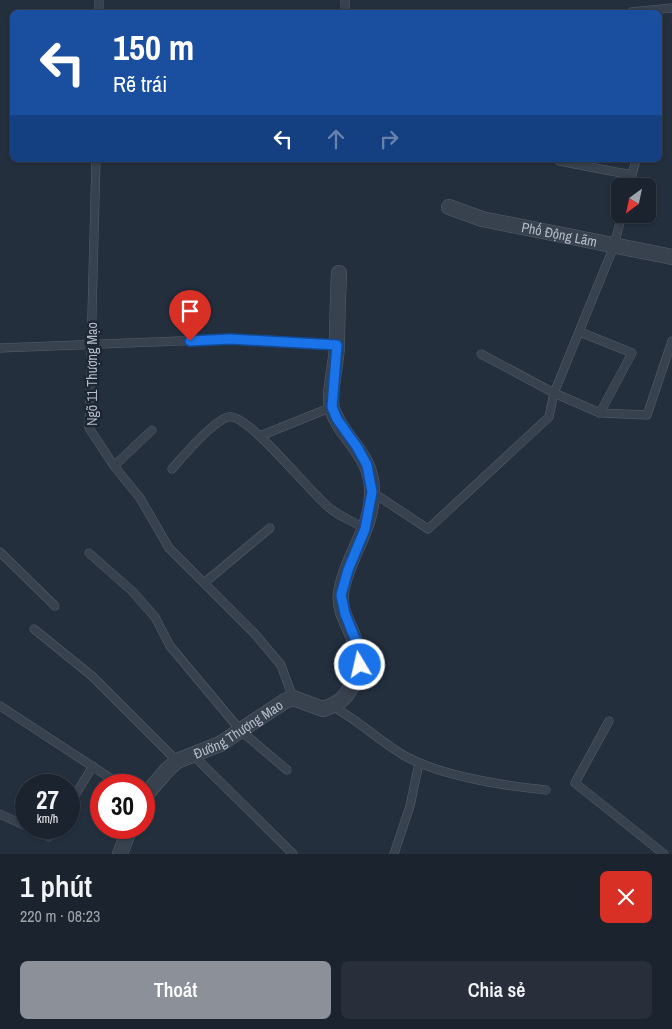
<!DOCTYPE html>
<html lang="vi">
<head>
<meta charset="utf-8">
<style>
	:root { --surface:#1b232e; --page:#282f3a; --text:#f1f3f6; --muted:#a0a4aa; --line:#39404a; --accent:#8c9099 }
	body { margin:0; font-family:"Archivo Narrow",sans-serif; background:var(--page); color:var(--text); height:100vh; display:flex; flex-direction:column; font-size:19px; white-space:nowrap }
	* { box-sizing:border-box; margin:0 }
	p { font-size:16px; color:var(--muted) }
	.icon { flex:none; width:28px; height:28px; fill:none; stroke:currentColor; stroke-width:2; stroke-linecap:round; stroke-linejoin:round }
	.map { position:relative; height:854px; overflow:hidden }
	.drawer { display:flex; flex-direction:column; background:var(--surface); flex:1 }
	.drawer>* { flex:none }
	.banner { position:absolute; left:10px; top:10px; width:652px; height:152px; border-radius:8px; box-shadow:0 1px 4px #0004,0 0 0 1px var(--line); background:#1a4fa0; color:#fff; overflow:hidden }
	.needle { width:32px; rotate:213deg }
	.tools { position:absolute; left:611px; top:178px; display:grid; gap:10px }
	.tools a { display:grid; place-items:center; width:45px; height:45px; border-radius:8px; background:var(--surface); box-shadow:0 1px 4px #0004,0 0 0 1px var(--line); font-size:25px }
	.speed { position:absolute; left:15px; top:774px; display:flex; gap:10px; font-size:25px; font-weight:700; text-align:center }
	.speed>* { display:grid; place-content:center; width:65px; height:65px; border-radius:50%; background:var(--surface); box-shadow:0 1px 4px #0004,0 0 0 1px var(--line); line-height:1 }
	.speed small { font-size:12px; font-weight:400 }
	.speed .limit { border:8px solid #d22; background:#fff; color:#111 }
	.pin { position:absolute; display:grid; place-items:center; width:42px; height:42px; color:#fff; margin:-51px -21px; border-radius:50% 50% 50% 0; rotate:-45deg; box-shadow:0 0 5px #0007 }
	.pin .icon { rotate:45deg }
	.me { position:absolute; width:55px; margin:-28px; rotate:351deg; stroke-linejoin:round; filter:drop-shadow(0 0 4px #0008) }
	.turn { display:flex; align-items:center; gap:18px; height:105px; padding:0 20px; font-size:22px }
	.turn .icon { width:65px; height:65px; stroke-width:2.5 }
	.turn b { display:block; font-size:35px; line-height:42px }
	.lanes { display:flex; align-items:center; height:48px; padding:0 20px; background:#0003; justify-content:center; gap:25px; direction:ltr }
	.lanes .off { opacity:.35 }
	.round { display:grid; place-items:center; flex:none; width:52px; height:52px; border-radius:8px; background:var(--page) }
	.head { display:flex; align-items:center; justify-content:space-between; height:85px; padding:0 20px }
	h1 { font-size:30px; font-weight:600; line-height:38px }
	.cta { display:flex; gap:10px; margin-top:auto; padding:10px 20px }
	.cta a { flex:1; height:58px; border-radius:8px; background:var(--accent); color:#fff; font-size:20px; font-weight:600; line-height:58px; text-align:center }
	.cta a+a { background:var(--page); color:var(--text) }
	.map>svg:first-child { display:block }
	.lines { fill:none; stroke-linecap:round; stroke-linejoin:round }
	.service-casing { stroke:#565f6c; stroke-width:9 }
	.minor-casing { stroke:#565f6c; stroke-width:16 }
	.service { stroke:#38414e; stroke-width:8 }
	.minor { stroke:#38414e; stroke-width:15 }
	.route-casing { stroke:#114b97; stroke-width:12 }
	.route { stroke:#1a73e8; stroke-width:9 }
	.labels { text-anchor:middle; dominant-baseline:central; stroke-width:5; stroke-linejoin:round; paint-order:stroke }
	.street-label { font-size:14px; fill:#b4bcc9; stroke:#1d2633 }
</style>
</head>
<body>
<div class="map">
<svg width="672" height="854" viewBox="0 0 672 854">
	<rect width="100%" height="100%" fill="#242f3e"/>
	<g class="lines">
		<!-- service casing -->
		<g class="service-casing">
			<path id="service" d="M99,12V0
				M345,12V0
				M631,12L672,8
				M96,160L89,428L114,466L140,498L169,548L254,633L281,665L293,698
				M559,161L632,175
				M629,186L636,160
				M580,332L632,353L600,413
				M0,348L230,339L337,345
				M481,354L554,393L600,413L647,415L672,341
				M260,436L332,407
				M114,466L152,430
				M172,469C183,456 212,422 228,417C248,412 311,495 332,510C342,517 354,522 365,529
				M372,492L428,529L549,417L554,393L614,246L622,214
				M0,552L55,606
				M89,553L132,591L155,617L170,646L241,731L287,770
				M204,583L270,528
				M34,629L92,676L177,761
				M0,706L121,785
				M332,706C358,720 379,741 405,756C441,776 505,786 546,790
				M609,721L575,783L664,854
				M194,756L293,854
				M69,805L93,766
				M0,814L26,826
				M29,828L49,837L55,828
				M394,854L410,806L419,763"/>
		</g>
		<!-- minor casing -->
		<g class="minor-casing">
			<g id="minor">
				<path id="s1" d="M449,207L482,219L672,257"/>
				<path id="s2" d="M144,797L167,770L177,761L220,744L285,701L293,698L323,709C339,704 348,697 354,680C369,639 337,623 341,593C346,559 372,529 372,493C373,454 342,439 332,409C328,395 337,361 337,345C337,321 338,297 339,273"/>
				<path d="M120,854L130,828"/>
			</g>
		</g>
		<!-- service -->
		<use href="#service" class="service"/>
		<!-- minor -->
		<use href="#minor" class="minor"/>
	</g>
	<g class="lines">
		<!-- route casing -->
		<g class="route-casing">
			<path id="route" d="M190,341L230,339L337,345L332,407L337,419L357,447L367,465L372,492L365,529L348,570L341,595L345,614L356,641L360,665"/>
		</g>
		<!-- route -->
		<use href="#route" class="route"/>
	</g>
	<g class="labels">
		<!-- street labels -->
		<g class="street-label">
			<text stroke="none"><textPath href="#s1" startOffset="114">Phố Động Lãm</textPath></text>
			<text transform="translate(92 374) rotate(-90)">Ngõ 11 Thượng Mạo</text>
			<text stroke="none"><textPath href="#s2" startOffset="118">Đường Thượng Mao</textPath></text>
		</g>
	</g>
</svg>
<div class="tools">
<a><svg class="needle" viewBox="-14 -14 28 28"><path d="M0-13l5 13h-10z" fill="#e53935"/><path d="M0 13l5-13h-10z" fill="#a0a4aa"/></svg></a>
</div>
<div class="speed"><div>27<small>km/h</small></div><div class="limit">30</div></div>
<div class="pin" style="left:190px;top:341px;background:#d93025"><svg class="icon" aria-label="arrive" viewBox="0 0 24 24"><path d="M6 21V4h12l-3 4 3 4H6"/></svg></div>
<svg class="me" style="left:360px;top:665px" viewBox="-20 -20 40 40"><circle r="17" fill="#1a73e8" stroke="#fff" stroke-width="3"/><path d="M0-11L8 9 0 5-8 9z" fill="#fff"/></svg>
<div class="banner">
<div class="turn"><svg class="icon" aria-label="left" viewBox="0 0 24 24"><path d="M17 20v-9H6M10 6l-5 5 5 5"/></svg><div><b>150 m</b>Rẽ trái</div></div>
<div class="lanes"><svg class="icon" aria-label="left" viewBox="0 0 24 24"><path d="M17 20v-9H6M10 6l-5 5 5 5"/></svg><svg class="icon off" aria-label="ahead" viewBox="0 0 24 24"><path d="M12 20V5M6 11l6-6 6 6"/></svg><svg class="icon off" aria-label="right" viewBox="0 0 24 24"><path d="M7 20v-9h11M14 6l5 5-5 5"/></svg></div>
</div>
</div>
<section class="drawer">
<div class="head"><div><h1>1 phút</h1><p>220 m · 08:23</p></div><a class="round" style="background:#d93025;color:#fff"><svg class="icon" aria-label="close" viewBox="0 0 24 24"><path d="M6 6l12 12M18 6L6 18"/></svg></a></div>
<div class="cta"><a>Thoát</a><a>Chia sẻ</a></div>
</section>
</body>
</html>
